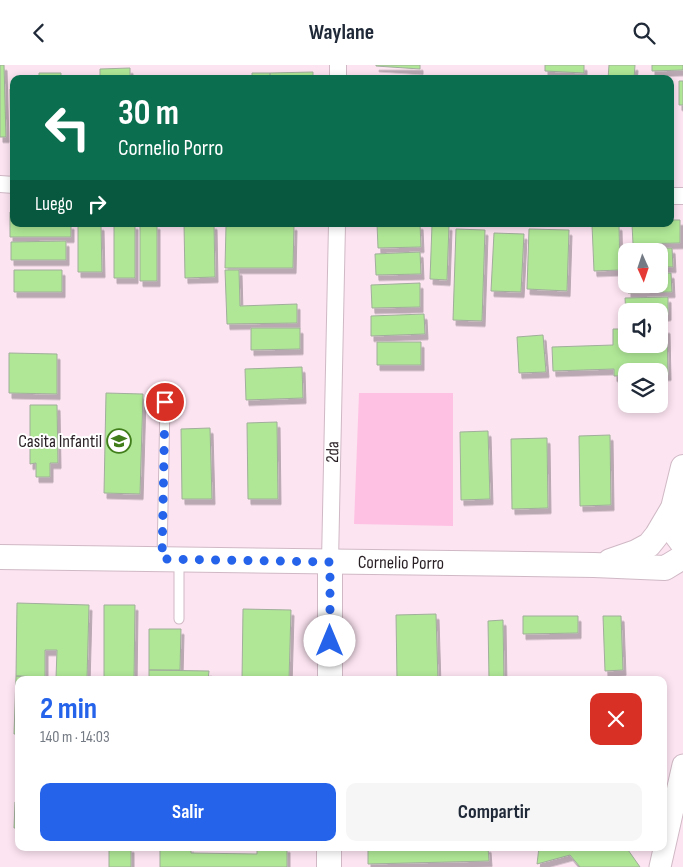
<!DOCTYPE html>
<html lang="es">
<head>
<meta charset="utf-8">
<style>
	:root { --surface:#fff; --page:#f6f6f7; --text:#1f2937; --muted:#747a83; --accent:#2563eb }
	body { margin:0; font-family:"Sofia Sans Condensed",sans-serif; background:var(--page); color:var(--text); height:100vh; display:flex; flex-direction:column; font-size:19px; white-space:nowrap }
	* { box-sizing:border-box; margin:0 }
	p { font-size:16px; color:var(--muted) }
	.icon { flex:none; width:28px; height:28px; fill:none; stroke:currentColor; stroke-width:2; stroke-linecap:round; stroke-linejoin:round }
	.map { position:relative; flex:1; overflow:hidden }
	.panel { position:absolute; left:15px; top:611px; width:652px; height:175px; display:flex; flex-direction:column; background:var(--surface); border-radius:10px; box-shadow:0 2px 8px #0003 }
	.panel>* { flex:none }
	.hud { position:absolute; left:10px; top:10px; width:664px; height:152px; border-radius:10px; box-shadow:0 2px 8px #0003; background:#0b6e4f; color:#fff; overflow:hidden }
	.needle { width:32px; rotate:177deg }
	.fabs { position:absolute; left:618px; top:178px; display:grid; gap:10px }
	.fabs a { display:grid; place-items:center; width:50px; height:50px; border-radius:10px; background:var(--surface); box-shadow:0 2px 8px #0003; font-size:25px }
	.pin { position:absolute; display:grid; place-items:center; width:42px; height:42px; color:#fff; margin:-21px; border:2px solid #fff; border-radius:50%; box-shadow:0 1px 5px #0007 }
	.me { position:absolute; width:55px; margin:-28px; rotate:0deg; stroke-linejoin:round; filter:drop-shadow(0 0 4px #0008) }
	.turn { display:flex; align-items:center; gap:18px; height:105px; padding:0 25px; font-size:22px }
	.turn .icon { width:65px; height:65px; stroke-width:2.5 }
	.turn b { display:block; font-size:35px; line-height:42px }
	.then { display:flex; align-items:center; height:48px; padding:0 25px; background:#0003; gap:10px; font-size:19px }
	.round { display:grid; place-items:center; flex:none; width:52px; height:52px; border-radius:10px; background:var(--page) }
	.headline { display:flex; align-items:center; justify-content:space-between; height:85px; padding:0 25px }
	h1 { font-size:30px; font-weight:700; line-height:38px; color:var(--accent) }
	.button { display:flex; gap:10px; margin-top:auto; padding:10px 25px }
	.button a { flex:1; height:58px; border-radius:10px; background:var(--accent); color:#fff; font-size:20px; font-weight:700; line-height:58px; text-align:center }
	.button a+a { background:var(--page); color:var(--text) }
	header { display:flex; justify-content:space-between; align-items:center; height:65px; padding:0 25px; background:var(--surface); font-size:22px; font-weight:700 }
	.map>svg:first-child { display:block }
	.green { fill:#ffc1e3 }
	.building { fill:#afe796; stroke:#a1ae9b; filter:url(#shadow) }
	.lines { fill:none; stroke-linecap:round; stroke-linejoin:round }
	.service-casing { stroke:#d0b9c5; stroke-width:11 }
	.minor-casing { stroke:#d0b9c5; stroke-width:18 }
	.tertiary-casing { stroke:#d0b9c5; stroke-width:23 }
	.secondary-casing { stroke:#d0b9c5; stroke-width:26 }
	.service { stroke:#fff; stroke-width:9 }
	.minor { stroke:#fff; stroke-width:16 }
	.tertiary { stroke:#fff; stroke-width:21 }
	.secondary { stroke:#fff; stroke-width:24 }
	.route { stroke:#2563eb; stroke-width:9; stroke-dasharray:0 16.2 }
	.labels { text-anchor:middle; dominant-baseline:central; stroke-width:4; stroke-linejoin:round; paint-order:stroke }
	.poi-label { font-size:18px; fill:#281f24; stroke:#fff; text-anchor:end }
	.street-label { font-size:18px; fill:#281f24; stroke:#fff }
</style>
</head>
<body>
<header><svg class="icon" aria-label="back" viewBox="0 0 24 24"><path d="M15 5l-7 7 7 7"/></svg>Waylane<svg class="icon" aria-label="search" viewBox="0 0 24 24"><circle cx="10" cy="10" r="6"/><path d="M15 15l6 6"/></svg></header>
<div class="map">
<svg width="683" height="802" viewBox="0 0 683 802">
	<defs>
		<filter id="shadow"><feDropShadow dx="3" dy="5.5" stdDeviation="0" flood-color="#0004"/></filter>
	</defs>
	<rect width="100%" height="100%" fill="#fce4f1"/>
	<!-- green -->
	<path class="green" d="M359,328H453V461L354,459Z"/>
	<!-- building -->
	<path class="building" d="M0,0H4L6,72H0Z
		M376,0H420V4L376,1Z
		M545,0H584V8L545,6Z
		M609,0H635L634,14H608Z
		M652,0H683V5L652,6Z
		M130,3V14H100V4Z
		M313,7V14H270V8Z
		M39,8H61V14H39Z
		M252,8H270V14H252Z
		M679,16H683V40H679Z
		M10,24H14V79H11Z
		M10,147H14V159H71V172H10Z
		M670,155H680V178L633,179L632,159H670Z
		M114,159H135V213H114Z
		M140,159H157V216H140Z
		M184,159H214L215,212L185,213Z
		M377,159H420L421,182L378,183Z
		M78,160H101L102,207H78Z
		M294,160L293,203H225L226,161Z
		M432,160H449L447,215L430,214Z
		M592,160H619L620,205L594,206Z
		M456,164L485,165L482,256L453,255Z
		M529,164L569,165L567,226L527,224Z
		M494,168L524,169L521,227L491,226Z
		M66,176V195H11V177Z
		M672,183L673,202H659V186H628V184Z
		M420,187L421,209L376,210L375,189Z
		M14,205H62V227H14Z
		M225,205H239L240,241L297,239V258L227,259Z
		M659,208H671L672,227L628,228V219H659Z
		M420,218V242L372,243L371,220Z
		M668,232V250L659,251V246H626V252L625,233Z
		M424,249L425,269L371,271V251Z
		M251,263H300V284L251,285Z
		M659,263H667L668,310H659V306H626V311H614V304L553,306L552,282L613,280V264H626V279H659Z
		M543,270L546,307L519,308L517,272Z
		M377,277H421V300H377Z
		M9,288L57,289V329L9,328Z
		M302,302L303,333L246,335L245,304Z
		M106,328L143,329L140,429L104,428Z
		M30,340H57L58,398H50V412H36V398L30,399Z
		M277,357L278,434H248L247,358Z
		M210,363L212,434H182L181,364Z
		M488,366L490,434L461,435L460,367Z
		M610,370L611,440L580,441L579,371Z
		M547,373L548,443L512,444L511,374Z
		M17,538L89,540L87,614L56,613L57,585H45V612L16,611Z
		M104,540H135L134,615H104Z
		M243,544L291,545L289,615H242Z
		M436,549L438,615H397L396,550Z
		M523,551H578V568L523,569Z
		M603,551H621L623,605L605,606Z
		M503,555L504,615H489L488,556Z
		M149,564H181L180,605H149Z
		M149,605L209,606L208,615H149Z
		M16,611L87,614V615H19V669H14Z
		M16,680H19V716H16Z
		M15,737H19V763H14Z
		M109,782H131V802H109Z
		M160,782H191V788L257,789V782H287V802H160Z
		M368,782H488L489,796L368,799Z
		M539,782H626L640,802H580L570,790L537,799Z"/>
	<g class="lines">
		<!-- service casing -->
		<g class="service-casing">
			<path id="service" d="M162,494L165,337
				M179,554V494"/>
		</g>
		<!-- minor casing -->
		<g class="minor-casing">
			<g id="minor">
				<path d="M338,14V0"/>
				<path d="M0,119L14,120"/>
				<path d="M670,131H683"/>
				<path id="s1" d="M330,497L337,159"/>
			</g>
		</g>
		<!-- tertiary casing -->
		<g class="tertiary-casing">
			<path id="tertiary" d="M660,802L683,700"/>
		</g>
		<!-- secondary casing -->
		<g class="secondary-casing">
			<g id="secondary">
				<path d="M673,443L677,471L683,479"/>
				<path id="s2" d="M0,492L594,500L665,503L683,492"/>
				<path d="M610,496L636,487L649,480L657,470L673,443L683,402"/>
				<path d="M330,615V497"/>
				<path d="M329,802V782"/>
			</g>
		</g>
		<!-- service -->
		<use href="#service" class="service"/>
		<!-- minor -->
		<use href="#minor" class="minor"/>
		<!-- tertiary -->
		<use href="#tertiary" class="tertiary"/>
		<!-- secondary -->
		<use href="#secondary" class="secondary"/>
	</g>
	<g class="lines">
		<!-- route -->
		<path class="route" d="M165,337L162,494L330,497V576"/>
	</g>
	<!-- icons -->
	<defs>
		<g id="school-ring" transform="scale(1.25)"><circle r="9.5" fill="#fff" stroke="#417e1b" stroke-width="1.5"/><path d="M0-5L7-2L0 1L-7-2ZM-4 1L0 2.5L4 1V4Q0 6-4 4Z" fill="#417e1b"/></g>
	</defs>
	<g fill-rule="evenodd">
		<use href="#school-ring" x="119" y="376"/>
	</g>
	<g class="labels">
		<!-- poi labels -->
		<g class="poi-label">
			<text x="102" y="376">Casita Infantil</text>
		</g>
		<!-- street labels -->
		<g class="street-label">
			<text stroke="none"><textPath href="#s1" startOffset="110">2da</textPath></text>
			<text stroke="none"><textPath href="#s2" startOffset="401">Cornelio Porro</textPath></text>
		</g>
	</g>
</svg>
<div class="fabs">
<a><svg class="needle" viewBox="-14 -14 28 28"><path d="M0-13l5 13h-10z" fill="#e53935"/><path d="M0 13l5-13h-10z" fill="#747a83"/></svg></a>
<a><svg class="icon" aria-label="sound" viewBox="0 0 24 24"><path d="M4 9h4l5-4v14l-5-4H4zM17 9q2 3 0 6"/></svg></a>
<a><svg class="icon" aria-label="layers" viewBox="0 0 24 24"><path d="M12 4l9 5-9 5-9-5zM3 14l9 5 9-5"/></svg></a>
</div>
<div class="pin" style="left:165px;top:337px;background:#d93025"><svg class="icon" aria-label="arrive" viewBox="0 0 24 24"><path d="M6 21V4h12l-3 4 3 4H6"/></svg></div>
<svg class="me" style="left:330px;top:576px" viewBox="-20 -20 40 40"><circle r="19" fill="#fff"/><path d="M0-13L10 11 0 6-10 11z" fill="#2563eb"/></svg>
<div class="hud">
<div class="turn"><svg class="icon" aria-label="left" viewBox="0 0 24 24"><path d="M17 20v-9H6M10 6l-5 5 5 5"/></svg><div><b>30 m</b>Cornelio Porro</div></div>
<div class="then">Luego<svg class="icon" aria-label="right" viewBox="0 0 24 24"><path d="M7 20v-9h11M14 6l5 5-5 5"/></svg></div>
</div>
<section class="panel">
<div class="headline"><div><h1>2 min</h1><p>140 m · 14:03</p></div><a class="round" style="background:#d93025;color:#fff"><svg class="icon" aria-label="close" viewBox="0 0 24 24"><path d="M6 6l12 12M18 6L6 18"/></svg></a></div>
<div class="button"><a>Salir</a><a>Compartir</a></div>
</section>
</div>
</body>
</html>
